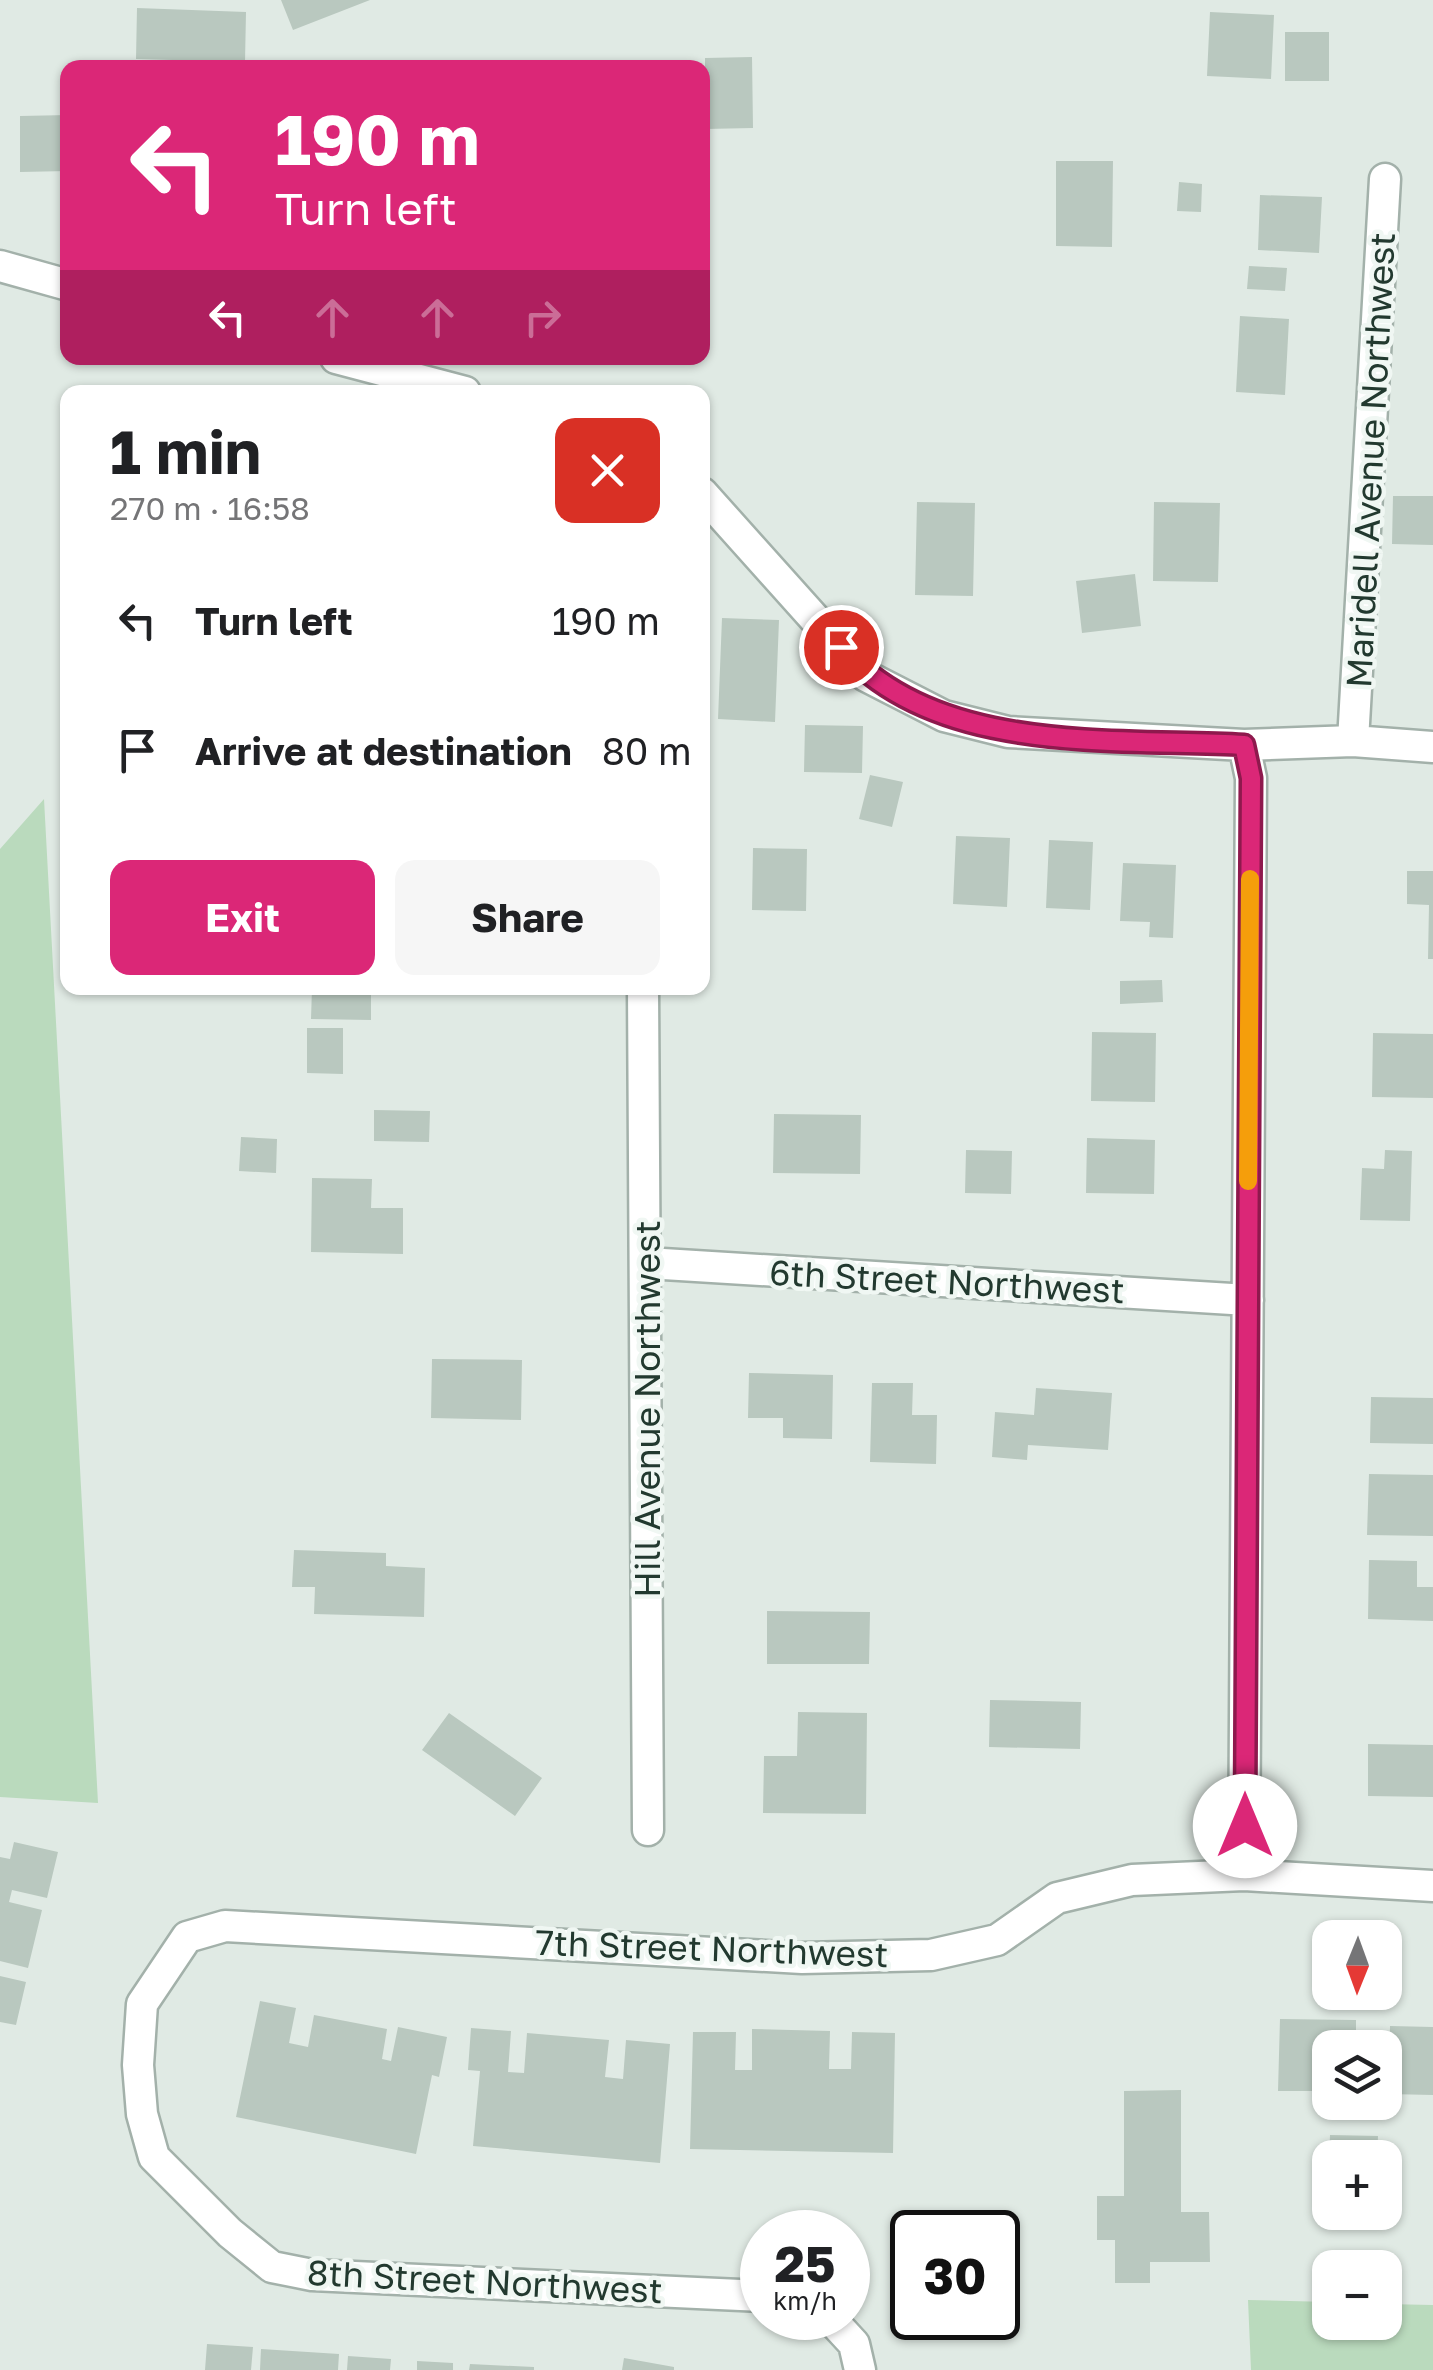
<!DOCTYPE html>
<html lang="en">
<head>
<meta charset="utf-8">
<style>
	:root { --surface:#fff; --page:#f6f6f6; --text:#202124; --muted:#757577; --accent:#db2777 }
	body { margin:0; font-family:"Golos Text",sans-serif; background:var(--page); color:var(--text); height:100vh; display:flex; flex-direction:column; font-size:38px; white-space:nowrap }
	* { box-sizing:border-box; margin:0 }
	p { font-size:32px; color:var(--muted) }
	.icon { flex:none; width:55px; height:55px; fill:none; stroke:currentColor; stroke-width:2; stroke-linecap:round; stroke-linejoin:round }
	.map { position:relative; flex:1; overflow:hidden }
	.details { position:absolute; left:60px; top:385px; width:650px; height:610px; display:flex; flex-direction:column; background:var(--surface); border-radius:20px; box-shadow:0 2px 8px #0004 }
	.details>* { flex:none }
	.hud { position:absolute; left:60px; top:60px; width:650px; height:305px; border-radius:20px; box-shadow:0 2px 8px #0004; background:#db2777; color:#fff; overflow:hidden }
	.needle { width:65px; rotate:181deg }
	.buttons { position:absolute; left:1312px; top:1920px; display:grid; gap:20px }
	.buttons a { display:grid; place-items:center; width:90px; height:90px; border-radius:20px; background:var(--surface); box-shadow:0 2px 8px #0004; font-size:50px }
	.speed { position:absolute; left:740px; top:2210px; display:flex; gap:20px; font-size:50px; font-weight:700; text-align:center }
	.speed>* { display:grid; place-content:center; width:130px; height:130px; border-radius:50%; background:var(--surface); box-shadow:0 2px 8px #0004; line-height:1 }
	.speed small { font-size:25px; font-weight:400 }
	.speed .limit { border:5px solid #111; border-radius:15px; background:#fff; color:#111 }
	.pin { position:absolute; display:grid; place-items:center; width:85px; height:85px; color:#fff; margin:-42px; border:5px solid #fff; border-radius:50%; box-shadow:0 2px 10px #0007 }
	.me { position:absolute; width:110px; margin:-55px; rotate:0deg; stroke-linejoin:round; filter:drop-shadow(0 0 8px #0008) }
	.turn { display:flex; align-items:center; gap:35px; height:210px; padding:0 50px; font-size:45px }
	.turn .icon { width:130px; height:130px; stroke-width:2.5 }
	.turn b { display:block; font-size:70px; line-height:85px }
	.lanes { display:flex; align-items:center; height:95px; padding:0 50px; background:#0003; justify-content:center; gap:50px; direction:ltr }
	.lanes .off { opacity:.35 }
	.round { display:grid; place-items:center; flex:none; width:105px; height:105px; border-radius:20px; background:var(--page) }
	.summary { display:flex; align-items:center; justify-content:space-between; height:170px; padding:0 50px }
	h1 { font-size:60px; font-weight:700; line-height:75px }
	.cta { display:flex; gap:20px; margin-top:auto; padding:20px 50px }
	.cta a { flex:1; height:115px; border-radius:20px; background:var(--accent); color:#fff; font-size:40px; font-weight:700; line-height:115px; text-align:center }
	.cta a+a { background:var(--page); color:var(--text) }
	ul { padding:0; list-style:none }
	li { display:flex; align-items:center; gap:30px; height:130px; padding:0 50px }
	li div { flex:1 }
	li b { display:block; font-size:38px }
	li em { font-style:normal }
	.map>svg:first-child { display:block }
	.green { fill:#badabd }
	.building { fill:#b9c8bf }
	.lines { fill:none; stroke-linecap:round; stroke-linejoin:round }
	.minor-casing { stroke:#a3b1aa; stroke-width:35 }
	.minor { stroke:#fff; stroke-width:30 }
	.route-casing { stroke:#8e194d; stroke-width:25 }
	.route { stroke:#db2777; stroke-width:18 }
	.slow { stroke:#f59e0b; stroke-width:18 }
	.labels { text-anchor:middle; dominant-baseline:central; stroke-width:9; stroke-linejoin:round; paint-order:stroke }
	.street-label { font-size:35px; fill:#22392f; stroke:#f0f7f3 }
</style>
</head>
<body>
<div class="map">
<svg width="1433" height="2370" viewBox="0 0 1433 2370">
	<rect width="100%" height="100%" fill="#e0eae4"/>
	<!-- green -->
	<path class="green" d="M44,799L98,1803L0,1797V849Z
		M1248,2300L1330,2302V2322H1385V2304L1433,2305V2370H1251Z"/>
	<!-- building -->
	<path class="building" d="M281,0H370L293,30Z
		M137,8L246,12L245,62L136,59Z
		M1210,12L1274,15L1271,79L1207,76Z
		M1285,32H1329V81H1285Z
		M752,57L753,128L705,129V58Z
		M68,115V171L20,172V116Z
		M1056,161H1113L1112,247L1056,246Z
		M1179,182L1202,184L1201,212L1177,211Z
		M1260,195L1322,197L1319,253L1258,250Z
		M1249,266L1287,268L1285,291L1247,289Z
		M1240,316L1289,319L1285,395L1236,392Z
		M1393,496H1433V545L1392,544Z
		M917,502L975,503L973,596L915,595Z
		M1154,502L1220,503L1218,582L1153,581Z
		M1135,574L1141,626L1082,633L1076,581Z
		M722,618L779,620L775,722L718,719Z
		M805,725L863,726L862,773L804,772Z
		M870,775L903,782L892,827L859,819Z
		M956,836L1010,838L1007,907L953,904Z
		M1049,840L1093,842L1090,910L1046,908Z
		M753,848L807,849L806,911L752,910Z
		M1123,863L1176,865L1173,938L1149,937L1150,922L1120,921Z
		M1407,871H1433V959H1428L1429,905L1407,904Z
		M1162,980L1163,1002L1120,1004V981Z
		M312,988H371V1020L311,1019Z
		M307,1028H343V1074L307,1073Z
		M1092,1032L1156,1033L1155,1102L1091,1101Z
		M1373,1033L1433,1034V1098L1372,1097Z
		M374,1110L430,1111L429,1142L374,1141Z
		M774,1114L861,1115L860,1174L773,1173Z
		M241,1137L277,1139L276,1173L239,1171Z
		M1087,1138L1155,1140L1154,1194L1086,1193Z
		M966,1150L1012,1151L1011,1194L965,1193Z
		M1385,1150L1412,1151L1410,1221L1360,1220L1362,1168L1384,1169Z
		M312,1178L372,1179L371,1208H403V1254L311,1252Z
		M432,1359L522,1360L521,1420L431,1418Z
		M749,1373L833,1375L832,1439L783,1438V1418H748Z
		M872,1383H913L912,1415H937L936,1464L870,1462Z
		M1036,1388L1112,1393L1108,1450L1028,1445L1027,1460L992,1457L995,1412L1034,1415Z
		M1371,1397L1433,1398V1444L1370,1443Z
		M1369,1474L1433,1475V1536L1367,1535Z
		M294,1550L386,1553V1566L425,1568L424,1617L314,1614L315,1587H292Z
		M1369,1560L1417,1561V1587H1433V1621L1368,1619Z
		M767,1611L870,1612L869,1664H767Z
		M990,1700L1081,1702L1080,1749L989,1747Z
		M798,1712L867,1713L866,1814L763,1813L764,1756H797Z
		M449,1713L542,1778L515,1816L422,1750Z
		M1368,1744L1433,1745V1797L1368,1796Z
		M14,1842L58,1852L47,1898L12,1890L9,1902L42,1910L28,1968L0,1961V1857L10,1859Z
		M0,1976L26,1982L16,2025L0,2022Z
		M260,2001L296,2008L289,2043L308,2047L314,2015L387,2029L382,2059L391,2061L398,2027L447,2037L439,2077L432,2075L416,2154L236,2117Z
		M1280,2019L1356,2020V2048H1330V2102H1355V2112H1321L1322,2091H1278Z
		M1390,2026L1433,2027V2095L1388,2094Z
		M471,2028L511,2031L508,2072L524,2073L527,2033L609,2040L605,2077L623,2079L626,2040L670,2044L660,2163L473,2146L480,2071L468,2070Z
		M752,2029L830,2031L829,2069H851L852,2032L895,2033L893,2153L690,2149L693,2032H736L735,2070H752Z
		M1181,2090V2212H1209L1210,2262H1150V2283H1115V2240H1097V2196H1124V2091Z
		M1330,2135L1378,2136L1377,2158H1329Z
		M207,2344L253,2347L251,2370H205Z
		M261,2349L339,2354L338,2370H260Z
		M348,2356L391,2359L390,2370H347Z
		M624,2358L674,2367V2370H622Z
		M417,2361L453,2363V2370H417Z
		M470,2364L534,2367V2370H469Z"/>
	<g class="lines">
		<!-- minor casing -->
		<g class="minor-casing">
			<path id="minor" d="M0,266L68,285
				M336,358L465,392
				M702,493L866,676L944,716L1008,732L1244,745L1353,741L1433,747
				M1353,741L1385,179
				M1244,745L1251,778L1244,1875
				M643,988L648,1830
				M647,1263L1248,1300
				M762,2296L312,2275L272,2267L230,2233L154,2157L142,2114L138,2065L142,2004L187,1937L225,1926L802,1958L931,1955L997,1940L1057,1898L1132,1880L1244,1875L1433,1886
				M830,2318L854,2344L860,2370"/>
		</g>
		<!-- minor -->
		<use href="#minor" class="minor"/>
	</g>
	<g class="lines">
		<!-- route casing -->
		<g class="route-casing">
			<path id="route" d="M841,647C935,755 1112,738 1244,745L1251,778L1245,1826"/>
		</g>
		<!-- route -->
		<use href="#route" class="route"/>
		<!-- slow -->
		<path class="slow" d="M1248,1181L1250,879"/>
	</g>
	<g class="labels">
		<!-- street labels -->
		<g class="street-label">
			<text transform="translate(1370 460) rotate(-87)">Maridell Avenue Northwest</text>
			<text transform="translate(947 1281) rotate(3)">6th Street Northwest</text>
			<text transform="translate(647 1409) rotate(-90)">Hill Avenue Northwest</text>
			<text transform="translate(712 1948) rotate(2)">7th Street Northwest</text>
			<text transform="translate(485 2281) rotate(3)">8th Street Northwest</text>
		</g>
	</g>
</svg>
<div class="buttons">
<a><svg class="needle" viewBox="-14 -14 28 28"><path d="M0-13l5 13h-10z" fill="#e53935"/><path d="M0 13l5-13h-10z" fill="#757577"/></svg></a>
<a><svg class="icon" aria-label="layers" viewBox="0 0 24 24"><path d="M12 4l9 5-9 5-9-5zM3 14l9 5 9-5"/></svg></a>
<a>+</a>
<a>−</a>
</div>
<div class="speed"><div>25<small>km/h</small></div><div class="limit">30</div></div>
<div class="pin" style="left:841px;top:647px;background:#d93025"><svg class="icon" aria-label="arrive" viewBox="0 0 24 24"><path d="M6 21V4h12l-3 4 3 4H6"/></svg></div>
<svg class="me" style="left:1245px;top:1826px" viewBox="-20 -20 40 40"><circle r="19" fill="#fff"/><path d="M0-13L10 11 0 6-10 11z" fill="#db2777"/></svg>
<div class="hud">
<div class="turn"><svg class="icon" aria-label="left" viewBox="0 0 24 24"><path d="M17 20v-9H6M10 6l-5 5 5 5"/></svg><div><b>190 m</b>Turn left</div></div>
<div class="lanes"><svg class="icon" aria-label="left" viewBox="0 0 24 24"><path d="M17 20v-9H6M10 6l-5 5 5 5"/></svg><svg class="icon off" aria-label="ahead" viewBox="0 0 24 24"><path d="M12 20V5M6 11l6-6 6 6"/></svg><svg class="icon off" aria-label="ahead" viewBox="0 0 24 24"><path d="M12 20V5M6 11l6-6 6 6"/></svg><svg class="icon off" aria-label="right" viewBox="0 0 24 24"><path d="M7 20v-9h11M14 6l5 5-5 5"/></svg></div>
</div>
<section class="details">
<div class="summary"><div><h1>1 min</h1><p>270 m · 16:58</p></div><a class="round" style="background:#d93025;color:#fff"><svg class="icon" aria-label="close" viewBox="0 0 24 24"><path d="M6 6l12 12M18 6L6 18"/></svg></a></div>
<ul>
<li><svg class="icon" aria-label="left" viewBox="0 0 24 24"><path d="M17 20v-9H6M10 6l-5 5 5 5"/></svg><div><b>Turn left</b></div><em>190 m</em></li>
<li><svg class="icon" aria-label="arrive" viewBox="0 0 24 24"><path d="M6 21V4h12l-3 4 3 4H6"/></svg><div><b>Arrive at destination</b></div><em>80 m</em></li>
</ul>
<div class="cta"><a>Exit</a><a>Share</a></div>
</section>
</div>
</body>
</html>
